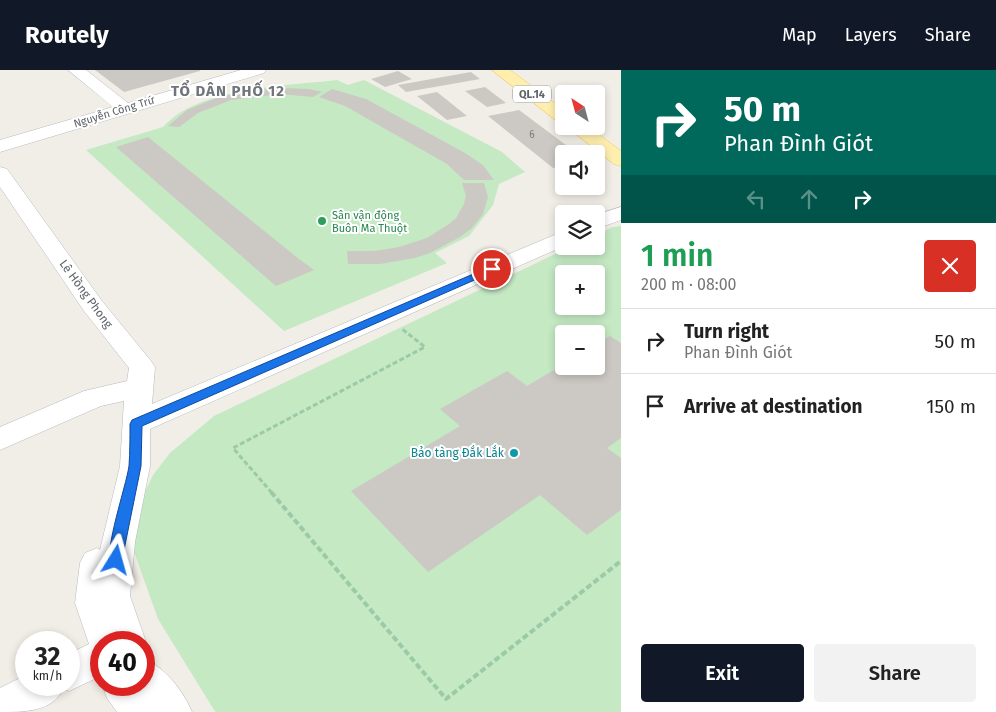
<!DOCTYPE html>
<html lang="en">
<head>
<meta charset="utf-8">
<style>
	:root { --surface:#fff; --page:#f2f2f2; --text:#222; --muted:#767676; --line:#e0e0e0; --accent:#111827 }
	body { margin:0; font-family:"Fira Sans",sans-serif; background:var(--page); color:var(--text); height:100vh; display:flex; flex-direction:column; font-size:19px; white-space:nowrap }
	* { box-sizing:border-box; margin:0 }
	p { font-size:16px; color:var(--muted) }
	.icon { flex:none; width:28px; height:28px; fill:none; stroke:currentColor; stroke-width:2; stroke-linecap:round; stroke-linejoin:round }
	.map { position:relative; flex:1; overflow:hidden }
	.panel { display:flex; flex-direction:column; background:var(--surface); width:375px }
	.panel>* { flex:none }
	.hud { background:#00695c; color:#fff; overflow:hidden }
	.needle { width:32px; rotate:324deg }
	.tools { position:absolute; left:555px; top:15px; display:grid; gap:10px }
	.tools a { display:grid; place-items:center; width:50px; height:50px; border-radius:5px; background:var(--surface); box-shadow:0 2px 8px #0003; font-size:25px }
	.speed { position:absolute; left:15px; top:561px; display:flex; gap:10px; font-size:25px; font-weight:700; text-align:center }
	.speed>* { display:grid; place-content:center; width:65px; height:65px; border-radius:50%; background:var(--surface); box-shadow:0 2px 8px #0003; line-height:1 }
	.speed small { font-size:12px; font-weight:400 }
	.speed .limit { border:8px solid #d22; background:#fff; color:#111 }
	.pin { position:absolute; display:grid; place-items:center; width:42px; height:42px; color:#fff; margin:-21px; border:2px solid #fff; border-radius:50%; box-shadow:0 1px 5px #0007 }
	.me { position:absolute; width:55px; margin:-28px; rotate:8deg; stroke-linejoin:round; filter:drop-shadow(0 0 4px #0008) }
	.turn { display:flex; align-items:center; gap:18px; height:105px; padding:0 20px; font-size:22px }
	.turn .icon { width:65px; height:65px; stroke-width:2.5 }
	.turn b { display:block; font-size:35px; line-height:42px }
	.lanes { display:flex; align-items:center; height:48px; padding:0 20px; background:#0003; justify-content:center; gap:25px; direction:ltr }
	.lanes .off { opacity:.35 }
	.round { display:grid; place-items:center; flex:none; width:52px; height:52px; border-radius:5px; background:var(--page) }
	.summary { display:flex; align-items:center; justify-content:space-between; height:85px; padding:0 20px }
	h1 { font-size:30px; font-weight:600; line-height:38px; color:#1e9e55 }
	.button { display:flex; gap:10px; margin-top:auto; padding:10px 20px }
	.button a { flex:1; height:58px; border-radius:5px; background:var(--accent); color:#fff; font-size:20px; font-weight:600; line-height:58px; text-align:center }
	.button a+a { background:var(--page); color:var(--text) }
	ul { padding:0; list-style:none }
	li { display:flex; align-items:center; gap:15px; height:65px; padding:0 20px; border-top:1px solid var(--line) }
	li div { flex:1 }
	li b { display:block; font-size:19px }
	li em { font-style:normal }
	header { display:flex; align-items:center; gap:30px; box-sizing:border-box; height:70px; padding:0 25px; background:var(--accent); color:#fff }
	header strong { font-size:24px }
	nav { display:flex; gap:28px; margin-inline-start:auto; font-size:18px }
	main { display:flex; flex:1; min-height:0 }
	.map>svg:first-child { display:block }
	.green { fill:#c4e9c3; fill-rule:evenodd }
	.building { fill:#ccc9c4 }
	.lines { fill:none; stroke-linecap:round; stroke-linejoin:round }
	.minor-casing { stroke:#b7babe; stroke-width:1 }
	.major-casing { stroke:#f6c65a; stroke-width:1 }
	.path-far1 { stroke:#9ccaa8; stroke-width:3; stroke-dasharray:5 2.5; stroke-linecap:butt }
	.path { stroke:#9ccaa8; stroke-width:4; stroke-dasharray:6 3; stroke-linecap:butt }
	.minor { fill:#fff; fill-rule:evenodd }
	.major { fill:#ffefae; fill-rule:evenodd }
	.route { fill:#1a73e8; stroke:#114b97 }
	.leisure-dot { fill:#2e9e5b; stroke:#fff; stroke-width:2 }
	.culture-dot { fill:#0f9aa8; stroke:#fff; stroke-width:2 }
	.labels { text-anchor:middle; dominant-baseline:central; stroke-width:4; stroke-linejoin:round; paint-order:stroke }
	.number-label { font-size:10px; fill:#7a7c7f }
	.shield { fill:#fff; stroke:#8e9295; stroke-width:1 }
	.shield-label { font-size:11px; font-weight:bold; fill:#5e6368 }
	.far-street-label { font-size:11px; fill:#5e6368; stroke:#fff }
	.far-leisure-label { font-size:11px; fill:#27864d; stroke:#fff; text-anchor:start }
	.street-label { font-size:12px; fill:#5e6368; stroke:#fff }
	.culture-label { font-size:12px; fill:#0d838f; stroke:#fff; text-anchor:end }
	.far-district-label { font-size:15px; font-weight:bold; letter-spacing:1px; fill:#6f757a; stroke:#fff }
</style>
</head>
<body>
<header>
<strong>Routely</strong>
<nav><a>Map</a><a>Layers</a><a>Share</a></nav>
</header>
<main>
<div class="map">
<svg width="621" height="642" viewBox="0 0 621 642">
	<rect width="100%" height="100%" fill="#f1eee7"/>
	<!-- green -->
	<path class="green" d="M337,10L348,15L364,10L502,82L525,102L499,114L493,135L469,166L435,183L447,193L284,261L86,80L163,57C199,17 286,16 337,10Z
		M621,156V642H216L214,640L158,549L132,476L138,437L153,405L170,383L214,346L572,176H596V165L613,157ZM564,204H596V236H564ZM564,264H596V296H564Z"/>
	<!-- building -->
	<path class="building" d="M95,0H200V1L124,22Z
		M398,1L412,9L385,17L371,9Z
		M471,2L480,9L406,22L398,15Z
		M485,17L506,33L487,37L465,21Z
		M284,18L309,19L322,22L313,27L281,24L231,30L198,43L179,57L168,56L187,40L219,27L248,21Z
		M332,19L366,29L465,83L483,95L494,110H464L447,94L345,36L319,27Z
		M437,22L467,46L447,50L417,26Z
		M519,40L578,84H564V96L553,98L488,46Z
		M148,67L299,189L314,200L276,216L116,77Z
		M462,113H484L488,127L483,144L472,158L460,167L430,183L415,188L380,194H348L347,181H374L399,177L427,168L449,154L456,148L464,134L466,126Z
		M610,266L621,273V368L607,378L621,388V440L587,465L540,425L428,502L351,421L460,356L440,339L507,301L527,316L564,294V296H596V274Z"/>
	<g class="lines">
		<!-- minor casing -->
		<g class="minor-casing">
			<path id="minor" d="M68,0H86L128,33L241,0H266L264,3L0,82V70L113,37Z
				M0,97L7,99L102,231L151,291L155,297L152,334L564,161V176L150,359V396L135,472L130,526L146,572L144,578V572H101V606L69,621L63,619C53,642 23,642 0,642V618L26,605V615H69V584L89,574L75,533L80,493L85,483L97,478L100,480L120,396L124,331L101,336L0,380V357L84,321L127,311L129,298L84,241L0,117Z
				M621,137V150L596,159V145Z
				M144,589C166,598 183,621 192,642H117L107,628L102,615H144Z"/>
		</g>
		<!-- major casing -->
		<g class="major-casing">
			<path id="major" d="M492,0H510L564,40V53L558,52Z
				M566,56H587L621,81V96L614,94Z"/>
		</g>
		<!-- path-far1 -->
		<path class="path-far1" d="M272,423L233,378L425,277L402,259"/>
		<!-- path -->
		<path class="path" d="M271,422L446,629L621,491"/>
		<!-- minor -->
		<use href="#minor" class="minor"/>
		<!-- major -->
		<use href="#major" class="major"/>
	</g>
	<!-- route -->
	<path class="route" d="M492,196L497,199L495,201L142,356L141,396L121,495L116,496L111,495C104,479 126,417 129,396C130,382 130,368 130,354L132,350Z"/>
	<!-- markers -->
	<circle class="leisure-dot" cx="322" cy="151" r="5"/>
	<circle class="culture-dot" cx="514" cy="383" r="5"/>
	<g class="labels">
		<!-- number labels -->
		<g class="number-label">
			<text x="532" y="65">6</text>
		</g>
		<!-- shield labels -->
		<rect class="shield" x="513" y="15.5" width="38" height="17" rx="4"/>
		<g class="shield-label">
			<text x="532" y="24">QL.14</text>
		</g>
		<!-- far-street labels -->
		<g class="far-street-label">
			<text transform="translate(114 42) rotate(-17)">Nguyễn Công Trứ</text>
		</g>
		<!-- far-leisure labels -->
		<g class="far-leisure-label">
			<text x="332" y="145">Sân vận động<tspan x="332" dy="13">Buôn Ma Thuột</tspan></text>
		</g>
		<!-- street labels -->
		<g class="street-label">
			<text transform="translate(86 224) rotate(54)">Lê Hồng Phong</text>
		</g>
		<!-- culture labels -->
		<g class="culture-label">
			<text x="504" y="383">Bảo tàng Đắk Lắk</text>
		</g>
		<!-- far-district labels -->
		<g class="far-district-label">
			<text x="228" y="21">TỔ DÂN PHỐ 12</text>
		</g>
	</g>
</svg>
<div class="tools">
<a><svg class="needle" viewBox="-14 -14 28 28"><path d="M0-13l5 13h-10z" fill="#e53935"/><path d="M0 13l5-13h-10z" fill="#767676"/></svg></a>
<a><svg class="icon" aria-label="sound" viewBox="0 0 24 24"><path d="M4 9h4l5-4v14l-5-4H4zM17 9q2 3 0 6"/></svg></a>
<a><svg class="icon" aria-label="layers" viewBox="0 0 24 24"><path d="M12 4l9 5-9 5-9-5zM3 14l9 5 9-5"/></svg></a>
<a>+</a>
<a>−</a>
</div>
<div class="speed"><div>32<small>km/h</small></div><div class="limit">40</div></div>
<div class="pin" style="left:492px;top:199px;background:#d93025"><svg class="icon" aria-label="arrive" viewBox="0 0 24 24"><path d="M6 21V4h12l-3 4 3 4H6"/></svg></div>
<svg class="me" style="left:116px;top:490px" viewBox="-20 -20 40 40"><path d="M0-17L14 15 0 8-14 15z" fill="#1a73e8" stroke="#fff" stroke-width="4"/></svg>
</div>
<section class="panel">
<div class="hud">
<div class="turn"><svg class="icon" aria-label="right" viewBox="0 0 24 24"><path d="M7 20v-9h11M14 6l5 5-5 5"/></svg><div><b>50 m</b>Phan Đình Giót</div></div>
<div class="lanes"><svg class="icon off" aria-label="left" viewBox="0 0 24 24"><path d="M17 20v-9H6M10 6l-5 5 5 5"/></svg><svg class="icon off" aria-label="ahead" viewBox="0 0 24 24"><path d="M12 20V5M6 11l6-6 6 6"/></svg><svg class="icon" aria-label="right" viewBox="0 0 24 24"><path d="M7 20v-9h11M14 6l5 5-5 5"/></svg></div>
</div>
<div class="summary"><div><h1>1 min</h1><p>200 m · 08:00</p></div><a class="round" style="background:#d93025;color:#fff"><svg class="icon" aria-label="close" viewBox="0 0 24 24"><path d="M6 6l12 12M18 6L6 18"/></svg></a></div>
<ul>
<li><svg class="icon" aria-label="right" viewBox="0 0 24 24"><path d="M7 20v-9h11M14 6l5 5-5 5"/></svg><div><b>Turn right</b><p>Phan Đình Giót</p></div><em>50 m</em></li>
<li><svg class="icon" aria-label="arrive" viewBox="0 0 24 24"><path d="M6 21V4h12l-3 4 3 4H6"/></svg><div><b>Arrive at destination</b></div><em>150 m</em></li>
</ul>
<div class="button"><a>Exit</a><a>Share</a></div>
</section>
</main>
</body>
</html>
